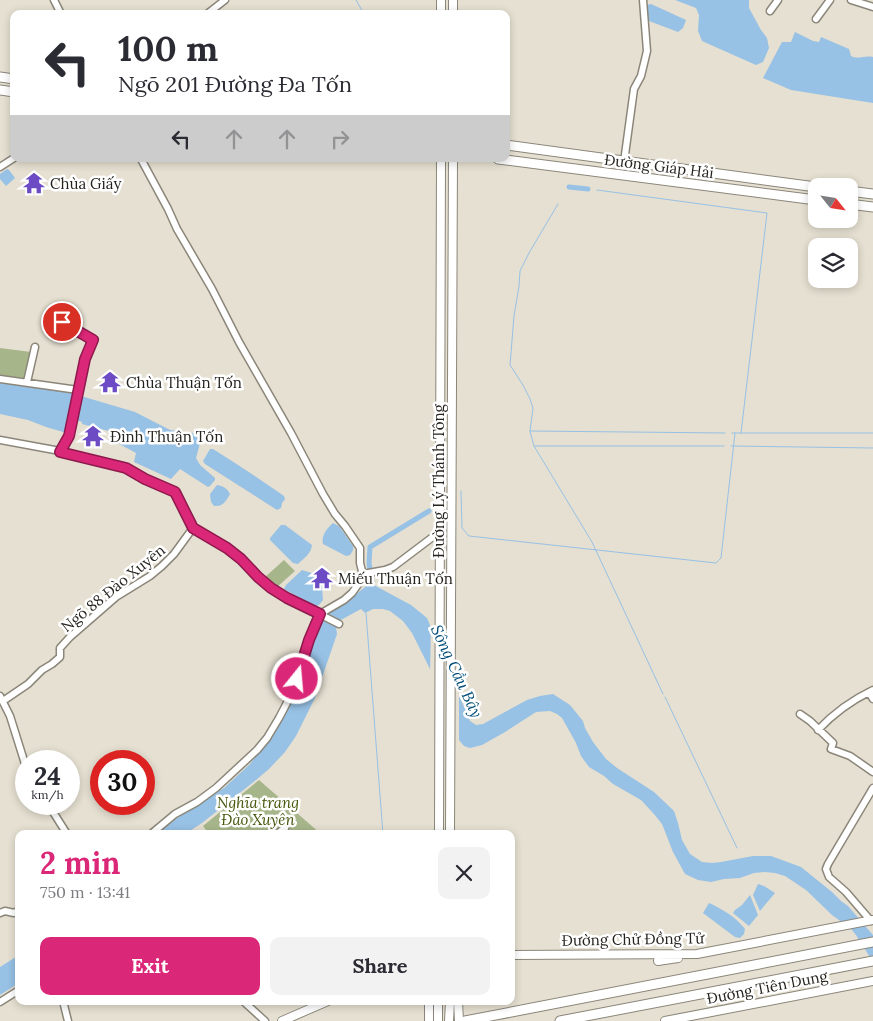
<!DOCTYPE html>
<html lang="en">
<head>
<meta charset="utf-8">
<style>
	:root { --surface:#fff; --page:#f2f2f3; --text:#2b2b33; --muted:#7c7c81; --accent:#db2777 }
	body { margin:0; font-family:Lora,serif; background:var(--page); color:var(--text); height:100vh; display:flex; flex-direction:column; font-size:19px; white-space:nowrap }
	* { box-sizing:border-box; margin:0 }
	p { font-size:16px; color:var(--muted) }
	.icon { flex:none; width:28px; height:28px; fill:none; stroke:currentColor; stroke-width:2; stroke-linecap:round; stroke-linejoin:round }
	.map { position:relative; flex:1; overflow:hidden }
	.side { position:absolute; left:15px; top:830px; width:500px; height:175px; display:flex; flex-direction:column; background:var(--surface); border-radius:10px; box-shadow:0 2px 8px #0003 }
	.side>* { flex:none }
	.top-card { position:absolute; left:10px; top:10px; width:500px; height:152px; border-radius:10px; box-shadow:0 2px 8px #0003; background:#fff; color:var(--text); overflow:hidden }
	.needle { width:32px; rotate:120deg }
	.buttons { position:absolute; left:808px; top:178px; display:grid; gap:10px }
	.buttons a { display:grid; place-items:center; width:50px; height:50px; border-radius:10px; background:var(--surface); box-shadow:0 2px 8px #0003; font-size:25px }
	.speed { position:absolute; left:15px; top:750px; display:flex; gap:10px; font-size:25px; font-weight:700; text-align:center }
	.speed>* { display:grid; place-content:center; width:65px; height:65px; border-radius:50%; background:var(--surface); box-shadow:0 2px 8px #0003; line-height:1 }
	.speed small { font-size:12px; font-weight:400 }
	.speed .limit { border:8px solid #d22; background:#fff; color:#111 }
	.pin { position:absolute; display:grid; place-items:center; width:42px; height:42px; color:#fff; margin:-21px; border:2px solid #fff; border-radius:50%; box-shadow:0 1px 5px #0007 }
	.me { position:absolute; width:55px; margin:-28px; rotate:17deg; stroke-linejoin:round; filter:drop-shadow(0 0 4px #0008) }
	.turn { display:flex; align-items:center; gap:18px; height:105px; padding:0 25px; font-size:22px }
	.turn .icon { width:65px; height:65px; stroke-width:2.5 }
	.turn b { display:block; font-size:35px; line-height:42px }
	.lanes { display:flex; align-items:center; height:48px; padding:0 25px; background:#0003; justify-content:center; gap:25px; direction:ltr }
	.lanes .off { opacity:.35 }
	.round { display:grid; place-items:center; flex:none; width:52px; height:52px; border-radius:10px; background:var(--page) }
	.headline { display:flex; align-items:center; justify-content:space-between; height:85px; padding:0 25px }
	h1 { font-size:30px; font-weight:700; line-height:38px; color:var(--accent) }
	.primary-button { display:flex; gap:10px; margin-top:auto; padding:10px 25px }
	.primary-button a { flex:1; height:58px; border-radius:10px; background:var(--accent); color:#fff; font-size:20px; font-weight:700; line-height:58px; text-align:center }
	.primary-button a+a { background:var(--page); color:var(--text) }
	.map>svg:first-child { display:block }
	.green { fill:#a7b68a }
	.water { fill:#97c1e5 }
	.pier { fill:#e5e0d1 }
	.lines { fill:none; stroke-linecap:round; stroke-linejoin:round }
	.stream { stroke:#97c1e5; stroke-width:1 }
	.canal { stroke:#97c1e5; stroke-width:5 }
	.minor-casing { stroke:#8b8679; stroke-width:9 }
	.major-casing { stroke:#8b8679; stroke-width:10 }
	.highway-casing { stroke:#8b8679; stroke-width:11 }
	.minor { stroke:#fff; stroke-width:6 }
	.major { stroke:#fff; stroke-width:8 }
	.highway { stroke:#fff; stroke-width:9 }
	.route-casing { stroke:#8e194d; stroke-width:12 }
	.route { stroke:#db2777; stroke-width:9 }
	.labels { text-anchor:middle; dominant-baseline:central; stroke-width:5; stroke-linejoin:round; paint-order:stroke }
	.street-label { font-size:15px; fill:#24221d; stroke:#fff }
	.poi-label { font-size:15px; fill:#24221d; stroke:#fff; text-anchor:start }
	.park-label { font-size:15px; font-style:italic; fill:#45570c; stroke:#fff }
	.water-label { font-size:16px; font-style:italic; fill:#034e7a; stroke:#fff }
</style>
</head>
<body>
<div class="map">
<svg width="873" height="1021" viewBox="0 0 873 1021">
	<rect width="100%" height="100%" fill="#e5e0d1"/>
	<!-- green -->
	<path class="green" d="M0,348L31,352L26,378L0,377Z
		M284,560L295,571L276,588L264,578Z
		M259,780L321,834H209L203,826Z"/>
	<!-- water -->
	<path class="water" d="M675,0H749V8L761,30L767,38L769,48L763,62L756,65L702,41L698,31L699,15L696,8Z
		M651,4L686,20L683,28L678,32L649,21L646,9L647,5Z
		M795,32L813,41L819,42L821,37L849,49L851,56C858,60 865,55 873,57V103L791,90L763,78L782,42H791Z
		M7,169L9,170L15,178L6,186L0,179V174Z
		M0,383L75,393L67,433L46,427L28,420L0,414Z
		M81,396L135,412L170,430L201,434L202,436L196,458L200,465L215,478V480L210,486L208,487L180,469L171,479L134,462L136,453L112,440L116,433L82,424V422L76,420Z
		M210,449H213C237,464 261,480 284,496L285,499L282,503L281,508L277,510L205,464L203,461Z
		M217,485C223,486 227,488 230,494C226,501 223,507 214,506L211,502L210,494Z
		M333,523L339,526L353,546C354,550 352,552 350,555L346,556L323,544C321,536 327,528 333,523Z
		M281,525H285L312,545C311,554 304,558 298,564L293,563L270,540V538Z
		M302,570L321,576L323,600L319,605L315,606L284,589L286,585Z
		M370,583L411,605L427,618L470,721L476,725L483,724L527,700L540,696L553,694L570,705L583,721L585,728L593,742L606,759L617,768L654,792L674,811L678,823L682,840L690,854L702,862L712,863L721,862L753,856H771L801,867L832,892L841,901L848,906L873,935V962L856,935L847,924L843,923L832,915L806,890L785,876L775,873L765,872L754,873L740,878L724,879L711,882L698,880L685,874L673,852L662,824L654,814L641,800L613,784L604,776L589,767L581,756L576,743L562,718L557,714L550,711L536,712L505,732L482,745L470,748L464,746L459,740L430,669L412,633L403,621L390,611L383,609H373L365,613L361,609L337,622L336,626L337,634L315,698L296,736L285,752L269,769L256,780L202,823L185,834H155L190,809L224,788L250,764L276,729L291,702L322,618L326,614L355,595Z
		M758,884L764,886L775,893L760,911L753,895Z
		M750,895L758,915L749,926L733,913L735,910L742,905Z
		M709,903C722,909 736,917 745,929L744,934L740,938L735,937L703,913Z
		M19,955V983L0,995V967Z"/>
	<!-- pier -->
	<path class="pier" d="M431,619L459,686V744L430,677Z"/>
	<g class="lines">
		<!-- stream -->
		<path class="stream" d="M356,0L364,14
			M597,190L767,213L741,433
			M558,204L529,253L520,271L519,286L514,316L510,365L523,385L530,399L533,408L530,431L534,446L592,542L663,694
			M530,431L725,433
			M732,433H873
			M535,446H724
			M731,446L873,448
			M461,491L462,528L469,536L716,563L721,558L735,433
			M366,613L383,834
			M665,697L737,848"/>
		<!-- canal -->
		<path class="canal" d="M569,187L588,189
			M373,589L369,563L370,547L429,511"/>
		<!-- minor casing -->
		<g class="minor-casing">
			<path id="minor" d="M54,0L61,14
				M851,0L873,7
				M770,11L778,0
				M207,14L225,0
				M816,19L830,0
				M141,159L168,209L177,229L212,289L239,342L291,433L323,494L335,514L345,526L360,548V563L363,575L362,579L352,593L344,600L320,614
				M624,162L634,89L641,76L647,51L643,0
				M0,167L14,158
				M0,379L78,390
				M27,382L35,347
				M0,440L60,451L126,468L145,479L175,492L193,528L227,548L241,559L257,577L278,593L339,624
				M60,451L69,436L85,359L93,340L62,322
				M363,574L385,570L393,567L434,536L440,533
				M869,692L873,699
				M0,696L10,716L26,767
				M3,701L28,684L42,670L52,664L60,657V648L70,637L116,597L150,576L162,566L174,554L193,528
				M800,714L810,721L833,743L831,749L850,756L873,772
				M818,730C834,713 852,700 873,690
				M48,804L67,834
				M151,834L175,814L197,802L216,788L257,750L267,738L279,718L290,697L297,679L309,640L320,614
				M277,834L285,828
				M0,913L5,911L14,913L19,910
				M871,921L846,892L829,877L826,869L828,864L873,788
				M63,1001L68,1021
				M243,1001L265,1021
				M0,1002L19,990"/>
		</g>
		<!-- major casing -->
		<g class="major-casing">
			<path id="major" d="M441,14V0
				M453,14V0
				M439,834L441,159
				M450,834L453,159
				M511,955L697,954L873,920
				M658,961L678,958
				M458,1001L459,1021
				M282,1021L328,1001
				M429,1021V1001
				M438,1021V1001
				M449,1021L450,1001
				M665,1021L873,981"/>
		</g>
		<!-- highway casing -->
		<g class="highway-casing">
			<path id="highway" d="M0,77L14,79
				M0,90L14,92
				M506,145L816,187
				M498,159L816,200
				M849,191L873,194
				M849,204L873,207
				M465,1021L873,942
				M560,1021L873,961"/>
		</g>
		<!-- minor -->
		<use href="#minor" class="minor"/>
		<!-- major -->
		<use href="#major" class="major"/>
		<!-- highway -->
		<use href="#highway" class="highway"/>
	</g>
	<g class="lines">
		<!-- route casing -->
		<g class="route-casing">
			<path id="route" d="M62,322L93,340L85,359L69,436L60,452L126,468L145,479L175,492L193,528L227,548L241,559L258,577L271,588L287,598L320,614L309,640L297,679"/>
		</g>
		<!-- route -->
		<use href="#route" class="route"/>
	</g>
	<!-- icons -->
	<defs>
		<g id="temple-bare" transform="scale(1.725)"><path d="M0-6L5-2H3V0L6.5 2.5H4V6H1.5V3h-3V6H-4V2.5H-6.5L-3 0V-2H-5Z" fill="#6c4bc5" stroke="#fff" stroke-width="2.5" paint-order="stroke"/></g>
	</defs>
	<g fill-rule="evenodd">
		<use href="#temple-bare" x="34" y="183"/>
		<use href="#temple-bare" x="110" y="382"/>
		<use href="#temple-bare" x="93" y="436"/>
		<use href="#temple-bare" x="322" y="578"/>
	</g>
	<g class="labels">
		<!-- street labels -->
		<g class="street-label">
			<text transform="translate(659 166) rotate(7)">Đường Giáp Hải</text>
			<text transform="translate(438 481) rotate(-90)">Đường Lý Thánh Tông</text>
			<text transform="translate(113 588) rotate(-39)">Ngõ 88 Đào Xuyên</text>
			<text transform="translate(633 939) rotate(-1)">Đường Chử Đồng Tử</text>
			<text transform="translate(767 987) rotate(-11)">Đường Tiên Dung</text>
		</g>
		<!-- poi labels -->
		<g class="poi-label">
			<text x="50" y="183">Chùa Giấy</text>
			<text x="126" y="382">Chùa Thuận Tốn</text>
			<text x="110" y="436">Đình Thuận Tốn</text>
			<text x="338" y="578">Miếu Thuận Tốn</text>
		</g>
		<!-- park labels -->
		<g class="park-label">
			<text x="258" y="802">Nghĩa trang<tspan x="258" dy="17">Đào Xuyên</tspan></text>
		</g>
		<!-- water labels -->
		<g class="water-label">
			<text transform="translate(457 671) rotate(65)">Sông Cầu Bây</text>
		</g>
	</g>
</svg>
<div class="buttons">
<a><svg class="needle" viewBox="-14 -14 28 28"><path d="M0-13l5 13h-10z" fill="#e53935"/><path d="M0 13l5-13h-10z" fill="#7c7c81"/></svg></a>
<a><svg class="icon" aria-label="layers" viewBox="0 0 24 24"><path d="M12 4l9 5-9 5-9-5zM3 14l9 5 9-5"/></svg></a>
</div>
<div class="speed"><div>24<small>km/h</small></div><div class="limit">30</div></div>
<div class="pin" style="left:62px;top:322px;background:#d93025"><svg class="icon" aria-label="arrive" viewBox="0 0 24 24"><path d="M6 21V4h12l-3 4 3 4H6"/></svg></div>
<svg class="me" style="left:297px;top:679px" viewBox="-20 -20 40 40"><circle r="17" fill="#db2777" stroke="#fff" stroke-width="3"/><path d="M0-11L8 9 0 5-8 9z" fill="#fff"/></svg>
<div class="top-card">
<div class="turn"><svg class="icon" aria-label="left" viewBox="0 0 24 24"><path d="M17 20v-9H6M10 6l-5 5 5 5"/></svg><div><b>100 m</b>Ngõ 201 Đường Đa Tốn</div></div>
<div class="lanes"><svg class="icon" aria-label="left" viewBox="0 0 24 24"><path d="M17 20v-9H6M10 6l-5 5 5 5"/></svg><svg class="icon off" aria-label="ahead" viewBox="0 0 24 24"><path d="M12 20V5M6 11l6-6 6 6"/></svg><svg class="icon off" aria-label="ahead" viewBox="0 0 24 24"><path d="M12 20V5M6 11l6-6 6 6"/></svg><svg class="icon off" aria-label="right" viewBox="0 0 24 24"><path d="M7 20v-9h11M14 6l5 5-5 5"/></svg></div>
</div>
<section class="side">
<div class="headline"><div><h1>2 min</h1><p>750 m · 13:41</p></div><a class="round"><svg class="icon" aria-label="close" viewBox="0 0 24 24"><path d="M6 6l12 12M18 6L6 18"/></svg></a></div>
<div class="primary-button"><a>Exit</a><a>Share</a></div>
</section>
</div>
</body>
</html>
